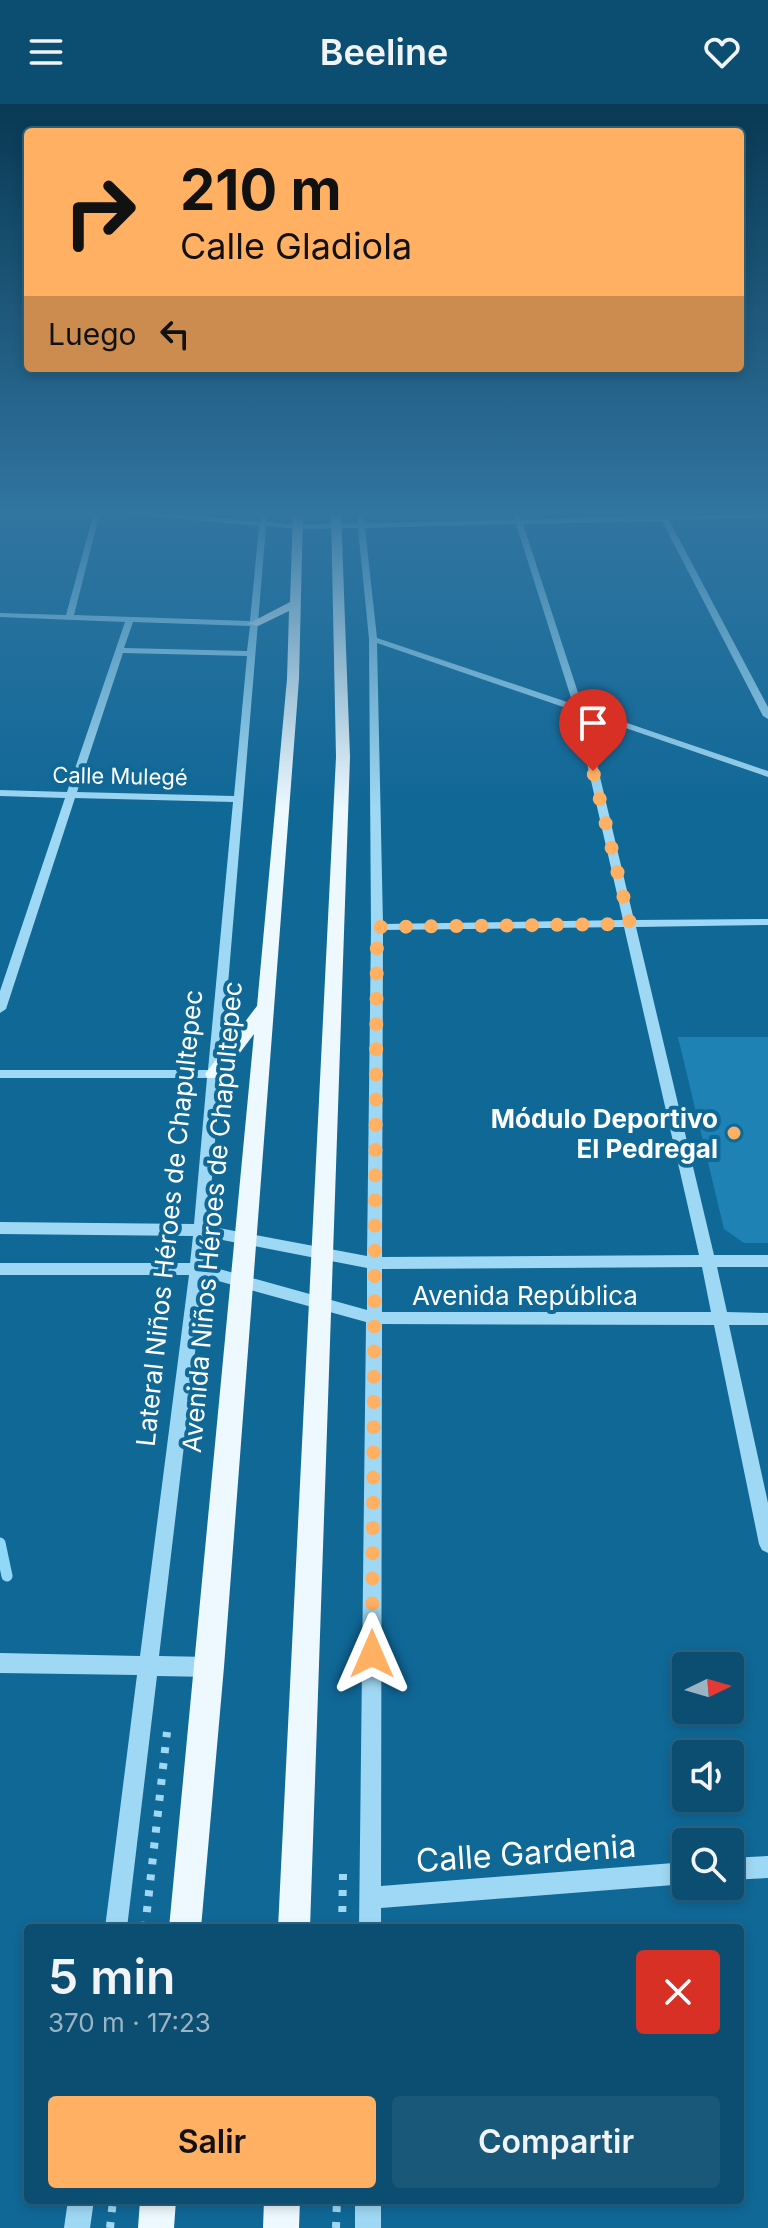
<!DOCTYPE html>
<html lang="es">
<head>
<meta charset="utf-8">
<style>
	:root { --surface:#0c4e71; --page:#1a5879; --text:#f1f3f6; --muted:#9ab4c3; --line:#2c6584; --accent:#ffb063 }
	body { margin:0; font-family:Inter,sans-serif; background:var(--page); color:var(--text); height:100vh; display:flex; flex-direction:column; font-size:30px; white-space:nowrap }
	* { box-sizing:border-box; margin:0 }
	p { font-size:26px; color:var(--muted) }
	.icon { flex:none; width:44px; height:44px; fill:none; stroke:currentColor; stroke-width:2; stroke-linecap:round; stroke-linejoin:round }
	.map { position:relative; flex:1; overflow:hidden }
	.drawer { position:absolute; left:24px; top:1820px; width:720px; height:280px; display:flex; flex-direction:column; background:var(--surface); border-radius:8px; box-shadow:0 4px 12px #0003,0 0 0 2px var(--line) }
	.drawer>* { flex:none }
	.guide { position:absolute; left:24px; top:24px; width:720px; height:244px; border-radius:8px; box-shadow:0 4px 12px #0003,0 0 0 2px var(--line); background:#ffb063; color:#111; overflow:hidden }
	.needle { width:52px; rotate:85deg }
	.controls { position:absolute; left:672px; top:1548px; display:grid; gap:16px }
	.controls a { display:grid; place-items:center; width:72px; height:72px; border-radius:8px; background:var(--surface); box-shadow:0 4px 12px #0003,0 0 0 2px var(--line); font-size:40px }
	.pin { position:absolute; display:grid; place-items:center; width:68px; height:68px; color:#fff; margin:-82px -34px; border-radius:50% 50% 50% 0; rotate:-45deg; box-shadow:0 0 8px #0007 }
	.pin .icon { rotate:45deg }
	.me { position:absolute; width:88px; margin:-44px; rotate:0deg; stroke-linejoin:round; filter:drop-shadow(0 0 6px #0008) }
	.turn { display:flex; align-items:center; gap:28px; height:168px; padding:0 24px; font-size:36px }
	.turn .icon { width:104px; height:104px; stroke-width:2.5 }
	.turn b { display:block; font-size:56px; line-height:68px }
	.then { display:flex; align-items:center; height:76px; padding:0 24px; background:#0003; gap:16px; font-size:30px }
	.round { display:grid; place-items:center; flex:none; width:84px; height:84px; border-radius:8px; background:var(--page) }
	.summary { display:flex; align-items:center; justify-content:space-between; height:136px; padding:0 24px }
	h1 { font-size:48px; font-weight:600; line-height:60px }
	.primary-button { display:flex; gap:16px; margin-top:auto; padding:16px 24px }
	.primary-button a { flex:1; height:92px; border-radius:8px; background:var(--accent); color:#111; font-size:32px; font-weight:600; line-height:92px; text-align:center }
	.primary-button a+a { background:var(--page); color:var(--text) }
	header { display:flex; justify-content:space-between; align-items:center; height:104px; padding:0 24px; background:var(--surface); font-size:36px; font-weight:600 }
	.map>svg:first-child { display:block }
	.green { fill:#1e82b4 }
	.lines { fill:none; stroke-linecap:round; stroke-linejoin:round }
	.stream { stroke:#91d7f8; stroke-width:11 }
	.path { stroke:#9fd8f4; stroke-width:8; stroke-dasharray:6 10; stroke-linecap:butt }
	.minor { fill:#9fd8f4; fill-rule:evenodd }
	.major { fill:#edf8ff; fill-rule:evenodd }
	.route { stroke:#ffb063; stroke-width:14; stroke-dasharray:0 25.2 }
	.poi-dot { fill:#ffb063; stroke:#106897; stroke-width:3 }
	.labels { text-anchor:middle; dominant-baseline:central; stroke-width:8; stroke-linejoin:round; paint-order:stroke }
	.far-street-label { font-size:22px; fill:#fff; stroke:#106897 }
	.poi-label { font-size:26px; font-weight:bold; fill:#fff; stroke:#106897; text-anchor:end }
	.street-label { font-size:26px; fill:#fff; stroke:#106897 }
	.near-street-label { font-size:32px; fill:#fff; stroke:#106897 }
</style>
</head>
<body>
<header><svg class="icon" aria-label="menu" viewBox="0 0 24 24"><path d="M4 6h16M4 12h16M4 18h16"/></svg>Beeline<svg class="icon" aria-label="heart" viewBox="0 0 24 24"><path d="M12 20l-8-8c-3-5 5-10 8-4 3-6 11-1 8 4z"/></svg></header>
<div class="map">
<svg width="768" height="2124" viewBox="0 0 768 2124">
	<rect width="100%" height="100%" fill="#106897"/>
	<!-- green -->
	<path class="green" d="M678,933H768V1139H744L724,1125Z"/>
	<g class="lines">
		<!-- stream -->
		<path class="stream" d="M0,1439L7,1472"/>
		<!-- path -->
		<path class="path" d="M145,1824L167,1628
			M342,1824L343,1769
			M110,2124L113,2096
			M336,2124L337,2096"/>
		<!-- minor -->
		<path class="minor" d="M94,408H100L74,511L250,517L259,422L129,410L126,408H150L260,418L261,408H267V418L297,421L358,419L357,408H363L365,419L515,416L513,408H519L522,416L660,412L658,408H664L667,412L768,410V414L669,416L768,603V615L763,612L662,417L523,420L583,604L768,667V673L585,610L634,816L768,815V821L636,823L714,1151H768V1163H717L727,1208L768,1209V1221H729L768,1399V1449L762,1446L759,1440L714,1221L382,1220L381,1782L686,1758V1780L381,1804V1824H359L366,1218L204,1173L159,1552L210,1553L217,1556L220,1563L217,1570L210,1573L157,1572L127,1824H105L137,1571L0,1569V1549L140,1552L189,1171H0V1159H190L193,1132L0,1130V1118L194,1120L207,974H0V966H208L233,698L75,694L6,905L0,909V887L65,694L0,692V686L67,688L125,518L0,513V509L66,511ZM516,420L573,600L377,534L365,424ZM266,422L297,425L358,424L369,535L371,823L367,1152L208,1122ZM133,518L250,522L247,547L124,544ZM377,539L575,607L623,816L383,820ZM123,549L247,552L234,692L77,688ZM624,823L699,1151L382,1153L383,826ZM207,1133L367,1164V1206L205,1161ZM702,1163L711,1208H382V1165Z
			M768,1752V1774L730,1776V1754Z
			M68,2096H94L90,2124H64Z
			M355,2096H381V2124H355Z"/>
		<!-- major -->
		<path class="major" d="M293,408H303L299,575L224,1563L201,1824H169L254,930L221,974H207L205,970L257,902L287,575L289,507L258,522L248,520L290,498Z
			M331,408H341L350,653L310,1824H278L336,653Z
			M140,2096H176L174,2124H138Z
			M264,2096H300L299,2124H263Z"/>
	</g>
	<!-- sky -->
	<linearGradient id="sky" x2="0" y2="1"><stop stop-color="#093953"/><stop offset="0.58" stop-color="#3175a1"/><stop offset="1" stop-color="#3175a1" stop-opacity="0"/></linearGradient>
	<rect width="768" height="705" fill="url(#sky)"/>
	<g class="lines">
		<!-- route -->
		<path class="route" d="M372,1550L377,823L630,820L593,667"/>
	</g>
	<!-- markers -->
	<circle class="poi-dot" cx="734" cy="1029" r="8"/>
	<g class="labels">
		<!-- far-street labels -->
		<g class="far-street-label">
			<text transform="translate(120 672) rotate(1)">Calle Mulegé</text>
		</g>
		<!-- poi labels -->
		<g class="poi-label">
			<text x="718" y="1014">Módulo Deportivo<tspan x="718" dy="30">El Pedregal</tspan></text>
		</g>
		<!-- street labels -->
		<g class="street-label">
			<text transform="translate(212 1113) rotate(-85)">Avenida Niños Héroes de Chapultepec</text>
			<text transform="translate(169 1114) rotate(-84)">Lateral Niños Héroes de Chapultepec</text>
			<text x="525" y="1191">Avenida República</text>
		</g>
		<!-- near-street labels -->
		<g class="near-street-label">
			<text transform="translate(526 1749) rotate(-4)">Calle Gardenia</text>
		</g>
	</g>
</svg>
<div class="controls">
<a><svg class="needle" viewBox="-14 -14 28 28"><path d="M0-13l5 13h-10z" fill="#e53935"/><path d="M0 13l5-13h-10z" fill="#9ab4c3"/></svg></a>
<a><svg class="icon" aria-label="sound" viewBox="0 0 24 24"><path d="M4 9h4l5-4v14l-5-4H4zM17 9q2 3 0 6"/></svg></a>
<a><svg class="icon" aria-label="search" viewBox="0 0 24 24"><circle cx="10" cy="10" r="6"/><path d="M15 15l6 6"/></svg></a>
</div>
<div class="pin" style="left:593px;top:667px;background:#d93025"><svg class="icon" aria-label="arrive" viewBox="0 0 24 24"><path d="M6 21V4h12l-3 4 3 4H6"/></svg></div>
<svg class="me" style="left:372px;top:1550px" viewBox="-20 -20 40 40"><path d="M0-17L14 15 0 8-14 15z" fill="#ffb063" stroke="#fff" stroke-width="4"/></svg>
<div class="guide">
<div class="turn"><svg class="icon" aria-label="right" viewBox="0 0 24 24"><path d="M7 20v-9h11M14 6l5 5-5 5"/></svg><div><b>210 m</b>Calle Gladiola</div></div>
<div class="then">Luego<svg class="icon" aria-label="left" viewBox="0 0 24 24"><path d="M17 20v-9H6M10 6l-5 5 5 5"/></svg></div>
</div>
<section class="drawer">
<div class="summary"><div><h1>5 min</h1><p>370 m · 17:23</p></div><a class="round" style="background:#d93025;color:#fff"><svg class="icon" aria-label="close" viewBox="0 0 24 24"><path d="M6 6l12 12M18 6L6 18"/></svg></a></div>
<div class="primary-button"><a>Salir</a><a>Compartir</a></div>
</section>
</div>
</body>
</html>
